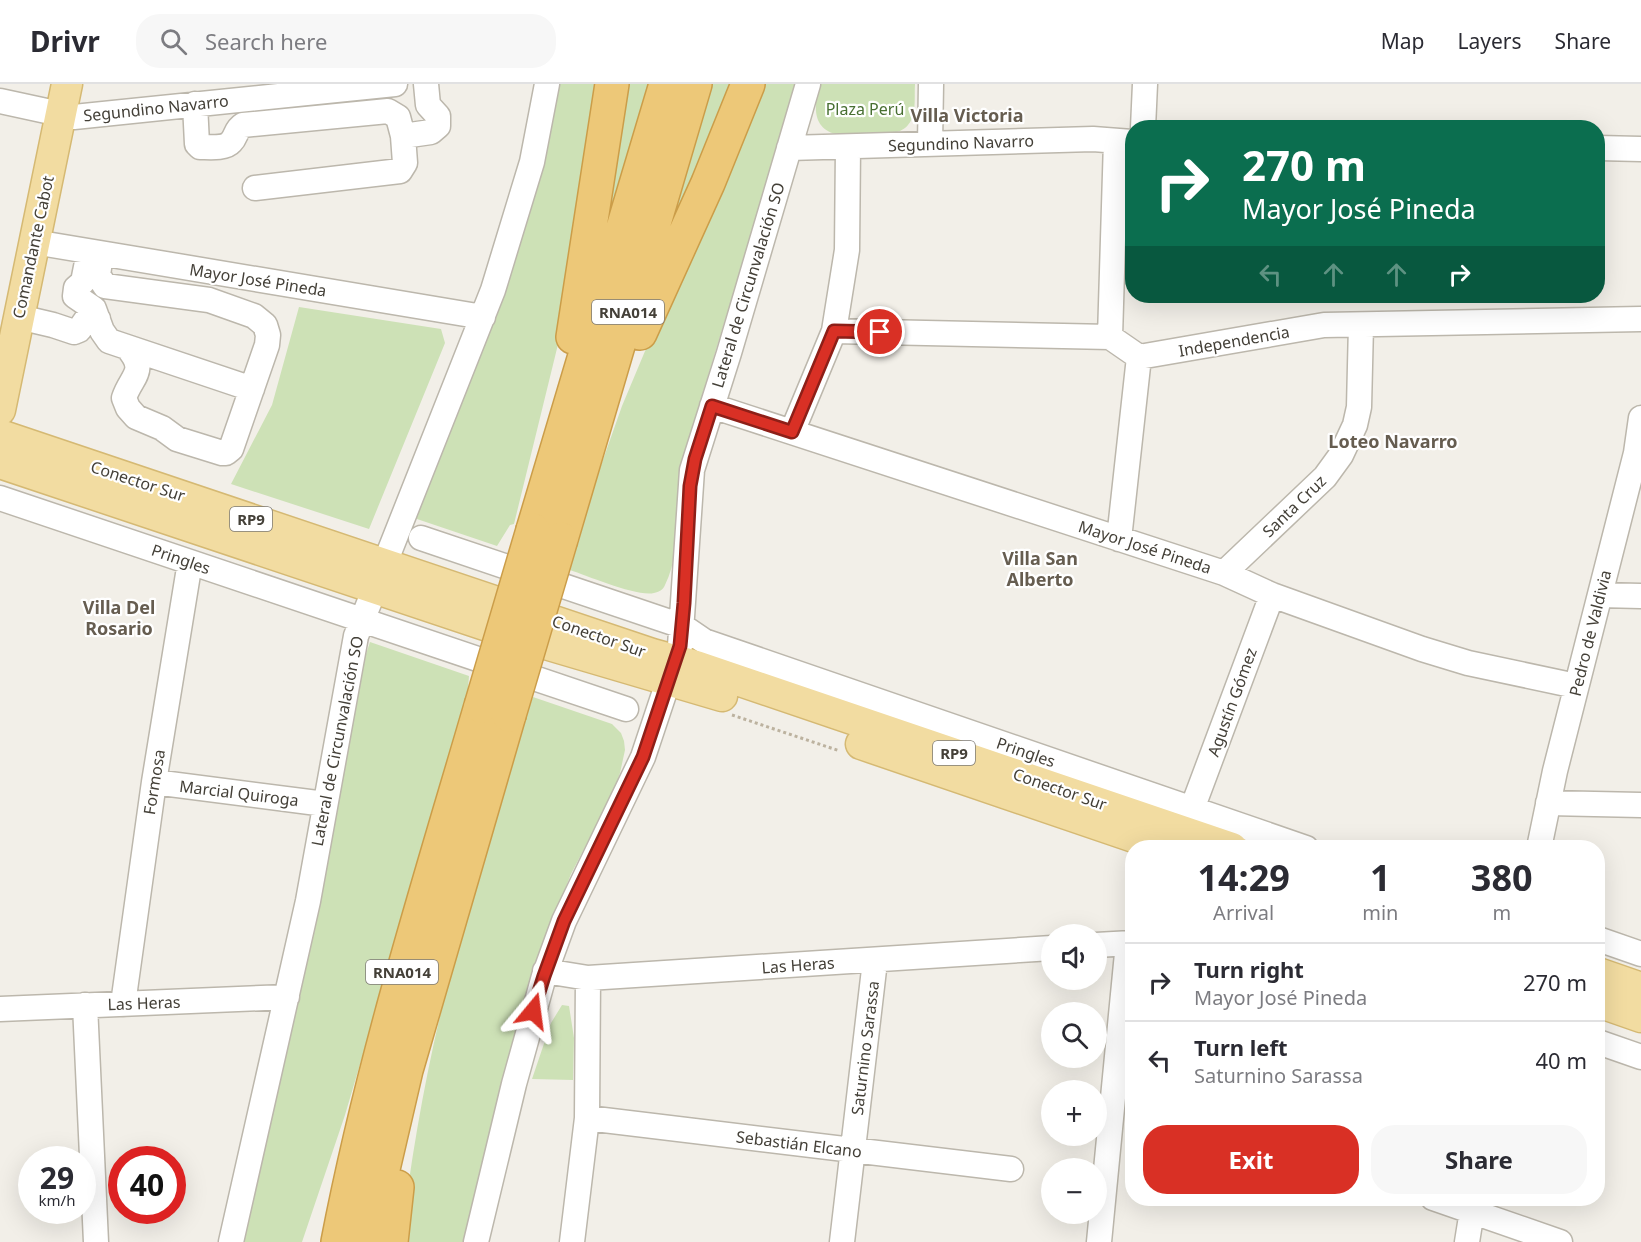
<!DOCTYPE html>
<html lang="en">
<head>
<meta charset="utf-8">
<style>
	:root { --surface:#fff; --page:#f7f7f7; --text:#2b2b33; --muted:#7c7c81; --line:#e1e1e2; --accent:#d93025 }
	body { margin:0; font-family:"Noto Sans",sans-serif; background:var(--page); color:var(--text); height:100vh; display:flex; flex-direction:column; font-size:22px; white-space:nowrap }
	* { box-sizing:border-box; margin:0 }
	p { font-size:20px; color:var(--muted) }
	.icon { flex:none; width:33px; height:33px; fill:none; stroke:currentColor; stroke-width:2; stroke-linecap:round; stroke-linejoin:round }
	.map { position:relative; flex:1; overflow:hidden }
	.details { position:absolute; left:1125px; top:756px; width:480px; height:366px; display:flex; flex-direction:column; background:var(--surface); border-radius:24px; box-shadow:0 6px 24px #0002 }
	.details>* { flex:none }
	.top-card { position:absolute; left:1125px; top:36px; width:480px; height:183px; border-radius:24px; box-shadow:0 6px 24px #0002; background:#0b6e4f; color:#fff; overflow:hidden }
	.buttons { position:absolute; left:1041px; top:840px; display:grid; gap:12px }
	.buttons a { display:grid; place-items:center; width:66px; height:66px; border-radius:50%; background:var(--surface); box-shadow:0 6px 24px #0002; font-size:30px }
	.speed { position:absolute; left:18px; top:1062px; display:flex; gap:12px; font-size:30px; font-weight:700; text-align:center }
	.speed>* { display:grid; place-content:center; width:78px; height:78px; border-radius:50%; background:var(--surface); box-shadow:0 6px 24px #0002; line-height:1 }
	.speed small { font-size:15px; font-weight:400 }
	.speed .limit { border:9px solid #d22; background:#fff; color:#111 }
	.pin { position:absolute; display:grid; place-items:center; width:51px; height:51px; color:#fff; margin:-26px; border:3px solid #fff; border-radius:50%; box-shadow:0 2px 6px #0007 }
	.me { position:absolute; width:66px; margin:-33px; rotate:16deg; stroke-linejoin:round; filter:drop-shadow(0 0 4px #0008) }
	.turn { display:flex; align-items:center; gap:21px; height:126px; padding:0 18px; font-size:27px }
	.turn .icon { width:78px; height:78px; stroke-width:2.5 }
	.turn b { display:block; font-size:42px; line-height:51px }
	.lanes { display:flex; align-items:center; height:57px; padding:0 18px; background:#0003; justify-content:center; gap:30px; direction:ltr }
	.lanes .off { opacity:.35 }
	.eta { display:flex; justify-content:space-evenly; align-items:center; height:102px; text-align:center }
	.eta b { font-size:36px; font-weight:700; line-height:42px }
	.button { display:flex; gap:12px; margin-top:auto; padding:12px 18px }
	.button a { flex:1; height:69px; border-radius:24px; background:var(--accent); color:#fff; font-size:24px; font-weight:700; line-height:69px; text-align:center }
	.button a+a { background:var(--page); color:var(--text) }
	ul { padding:0; list-style:none }
	li { display:flex; align-items:center; gap:18px; height:78px; padding:0 18px; border-top:2px solid var(--line) }
	li div { flex:1 }
	li b { display:block; font-size:22px }
	li em { font-style:normal }
	header { display:flex; align-items:center; gap:36px; box-sizing:border-box; height:84px; padding:0 30px; background:var(--surface); border-bottom:2px solid var(--line) }
	header strong { font-size:28px }
	nav { display:flex; gap:33px; margin-inline-start:auto; font-size:21px }
	.search { width:420px; height:54px; background:var(--page); display:flex; align-items:center; gap:15px; box-sizing:border-box; padding:0 21px; border-radius:24px; color:var(--muted); font-size:22px }
	.map>svg:first-child { display:block }
	.green { fill:#cde1b6 }
	.lines { fill:none; stroke-linecap:round; stroke-linejoin:round }
	.minor-casing { stroke:#bcb7ac; stroke-width:27 }
	.major-casing { stroke:#d5b973; stroke-width:33 }
	.highway-casing { stroke:#cb9d49; stroke-width:36 }
	.path { stroke:#bcb29f; stroke-width:3; stroke-dasharray:3 3; stroke-linecap:butt }
	.minor { stroke:#fff; stroke-width:24 }
	.major { stroke:#f2dca1; stroke-width:30 }
	.highway { stroke:#edc878; stroke-width:33 }
	.highway-bridge-casing { stroke:#cb9d49; stroke-width:36; stroke-linecap:butt }
	.highway-bridge { stroke:#edc878; stroke-width:33 }
	.route-casing { stroke:#8d1f18; stroke-width:15 }
	.route { stroke:#d93025; stroke-width:10 }
	.labels { text-anchor:middle; dominant-baseline:central; stroke-width:4.5; stroke-linejoin:round; paint-order:stroke }
	.shield { fill:#fff; stroke:#7c7974; stroke-width:1.5 }
	.shield-label { font-size:15px; font-weight:bold; fill:#444038 }
	.street-label { font-size:16px; fill:#444038; stroke:#fff }
	.park-label { font-size:16px; fill:#486f32; stroke:#fff }
	.neighbourhood-label { font-size:18px; font-weight:bold; fill:#665d50; stroke:#fff }
</style>
</head>
<body>
<header>
<strong>Drivr</strong>
<div class="search"><svg class="icon" aria-label="search" viewBox="0 0 24 24"><circle cx="10" cy="10" r="6"/><path d="M15 15l6 6"/></svg>Search here</div>
<nav><a>Map</a><a>Layers</a><a>Share</a></nav>
</header>
<div class="map">
<svg width="1641" height="1158" viewBox="0 0 1641 1158">
	<rect width="100%" height="100%" fill="#f2efe8"/>
	<!-- green -->
	<path class="green" d="M559,0H602L562,244L514,440L510,441L497,462L414,434L517,170L541,85Z
		M620,0H648L591,199Z
		M712,0H739L666,167L671,137Z
		M757,0H797L693,341C690,352 686,362 685,373C678,411 682,467 665,501C663,506 659,508 654,509C637,513 588,492 570,486L593,404L622,322Z
		M820,0H915C914,13 917,31 908,41C899,52 882,49 869,50C859,50 846,53 836,50C811,44 814,19 820,0Z
		M299,223L441,245L445,259L369,445L231,400L272,321Z
		M370,558L469,592L467,618L345,1031L302,1158H244L308,872L363,579Z
		M533,613L612,640L621,649L624,657L625,666L620,689L613,709L571,790L535,881L501,1005L465,1158H401C411,1072 426,987 447,903C470,813 498,724 524,635Z
		M562,921L569,922L574,954L573,996L532,995L551,939Z"/>
	<g class="lines">
		<!-- minor casing -->
		<g class="minor-casing">
			<path id="minor" d="M0,17L74,33L395,0
				M195,20L197,60L200,63C208,63 225,65 231,58C237,52 235,46 243,41L388,27L398,33L403,52L431,48L438,42V32L428,21L426,0
				M1143,44L1145,0
				M930,60L931,0
				M789,64L1093,55L1132,58
				M1598,64L1641,65
				M255,104L400,87L405,79L403,52
				M34,158L483,233
				M89,168L83,198L76,204L75,212L94,225L102,247L109,257L252,305
				M101,170L98,191L105,202L209,216L254,232L265,241L268,251L267,261L231,365L226,369H222L177,355L162,344L136,333L128,324L124,314C131,292 148,288 128,264
				M19,233L53,241L74,248L79,246L86,236L98,235
				M834,247L1110,253L1139,273L1324,241L1641,235
				M1110,253L1116,57
				M712,322L1224,489L1272,511L1422,565L1468,579L1576,602
				M792,348L834,247L847,166L848,63
				M0,414L626,625
				M421,454L682,542L704,557L1306,764
				M1119,455L1139,273
				M1224,489L1325,393L1341,371L1355,341L1359,323L1361,241
				M1600,511L1641,512
				M154,698L325,720
				M1548,719L1641,721
				M1192,725L1272,511
				M1539,764L1555,687L1636,369L1641,334
				M1598,855L1641,870
				M1096,861L1132,859
				M545,887L588,894L1052,864
				M123,920L154,698L190,478
				M85,921L96,1158
				M0,925L287,913
				M1598,958L1641,973
				M587,1034L1011,1085
				M1433,1114L1560,1158
				M231,1158L308,817L356,552L493,206L532,78L547,0
				M476,1158L514,1000L544,892L564,837L643,673L680,562L692,386L729,269L808,0
				M572,1158L587,1034L588,894
				M842,1158L875,877
				M1099,1158L1128,859
				M1467,1158L1474,1114"/>
		</g>
		<!-- major casing -->
		<g class="major-casing">
			<path id="major" d="M0,326L67,0
				M0,351L652,570L696,582L1232,764
				M0,379L515,551L722,612
				M861,660L1166,764
				M1598,889L1641,904
				M1598,918L1641,933"/>
		</g>
		<!-- highway casing -->
		<g class="highway-casing">
			<path id="highway" d="M640,249L708,99L748,0
				M573,253L612,0
				M533,446L666,0
				M561,455L695,0
				M338,1158C373,976 429,800 481,622
				M366,1158L406,986L509,631
				M391,1158L397,1103"/>
		</g>
		<!-- path -->
		<path class="path" d="M732,631L840,667"/>
		<!-- minor -->
		<use href="#minor" class="minor"/>
		<!-- major -->
		<use href="#major" class="major"/>
		<!-- highway -->
		<use href="#highway" class="highway"/>
		<!-- highway-bridge casing -->
		<g class="highway-bridge-casing">
			<path id="highway-bridge" d="M481,622L533,446
				M509,631L561,455"/>
		</g>
		<!-- highway-bridge -->
		<use href="#highway-bridge" class="highway-bridge"/>
	</g>
	<g class="lines">
		<!-- route casing -->
		<g class="route-casing">
			<path id="route" d="M533,927L544,892L564,837L643,673L680,562L684,519L690,402L695,375L712,322L792,348L834,247L880,248"/>
		</g>
		<!-- route -->
		<use href="#route" class="route"/>
	</g>
	<g class="labels">
		<!-- shield labels -->
		<g class="shield">
			<rect x="592" y="216" width="72" height="24" rx="4.5"/>
			<rect x="230" y="423" width="42" height="24" rx="4.5"/>
			<rect x="933" y="657" width="42" height="24" rx="4.5"/>
			<rect x="366" y="876" width="72" height="24" rx="4.5"/>
		</g>
		<g class="shield-label">
			<text x="628" y="228">RNA014</text>
			<text x="251" y="435">RP9</text>
			<text x="954" y="669">RP9</text>
			<text x="402" y="888">RNA014</text>
		</g>
		<!-- street labels -->
		<g class="street-label">
			<text transform="translate(156 24) rotate(-6)">Segundino Navarro</text>
			<text transform="translate(961 59) rotate(-2)">Segundino Navarro</text>
			<text transform="translate(33 163) rotate(-78)">Comandante Cabot</text>
			<text transform="translate(258 196) rotate(9)">Mayor José Pineda</text>
			<text transform="translate(748 201) rotate(-73)">Lateral de Circunvalación SO</text>
			<text transform="translate(1234 257) rotate(-10)">Independencia</text>
			<text transform="translate(138 397) rotate(18)">Conector Sur</text>
			<text transform="translate(1294 422) rotate(-44)">Santa Cruz</text>
			<text transform="translate(1145 463) rotate(18)">Mayor José Pineda</text>
			<text transform="translate(181 475) rotate(19)">Pringles</text>
			<text transform="translate(1590 549) rotate(-76)">Pedro de Valdivia</text>
			<text transform="translate(599 552) rotate(19)">Conector Sur</text>
			<text transform="translate(1232 618) rotate(-70)">Agustín Gómez</text>
			<text transform="translate(337 657) rotate(-79)">Lateral de Circunvalación SO</text>
			<text transform="translate(1026 668) rotate(19)">Pringles</text>
			<text transform="translate(154 698) rotate(-81)">Formosa</text>
			<text transform="translate(1060 705) rotate(19)">Conector Sur</text>
			<text transform="translate(239 709) rotate(7)">Marcial Quiroga</text>
			<text transform="translate(798 881) rotate(-4)">Las Heras</text>
			<text transform="translate(144 919) rotate(-2)">Las Heras</text>
			<text transform="translate(865 964) rotate(-83)">Saturnino Sarassa</text>
			<text transform="translate(799 1060) rotate(7)">Sebastián Elcano</text>
		</g>
		<!-- park labels -->
		<g class="park-label">
			<text x="865" y="25">Plaza Perú</text>
		</g>
		<!-- neighbourhood labels -->
		<g class="neighbourhood-label">
			<text x="967" y="31">Villa Victoria</text>
			<text x="1393" y="357">Loteo Navarro</text>
			<text x="1040" y="474">Villa San<tspan x="1040" dy="21">Alberto</tspan></text>
			<text x="119" y="523">Villa Del<tspan x="119" dy="21">Rosario</tspan></text>
		</g>
	</g>
</svg>
<div class="buttons">
<a><svg class="icon" aria-label="sound" viewBox="0 0 24 24"><path d="M4 9h4l5-4v14l-5-4H4zM17 9q2 3 0 6"/></svg></a>
<a><svg class="icon" aria-label="search" viewBox="0 0 24 24"><circle cx="10" cy="10" r="6"/><path d="M15 15l6 6"/></svg></a>
<a>+</a>
<a>−</a>
</div>
<div class="speed"><div>29<small>km/h</small></div><div class="limit">40</div></div>
<div class="pin" style="left:880px;top:248px;background:#d93025"><svg class="icon" aria-label="arrive" viewBox="0 0 24 24"><path d="M6 21V4h12l-3 4 3 4H6"/></svg></div>
<svg class="me" style="left:533px;top:927px" viewBox="-20 -20 40 40"><path d="M0-17L14 15 0 8-14 15z" fill="#d93025" stroke="#fff" stroke-width="4"/></svg>
<div class="top-card">
<div class="turn"><svg class="icon" aria-label="right" viewBox="0 0 24 24"><path d="M7 20v-9h11M14 6l5 5-5 5"/></svg><div><b>270 m</b>Mayor José Pineda</div></div>
<div class="lanes"><svg class="icon off" aria-label="left" viewBox="0 0 24 24"><path d="M17 20v-9H6M10 6l-5 5 5 5"/></svg><svg class="icon off" aria-label="ahead" viewBox="0 0 24 24"><path d="M12 20V5M6 11l6-6 6 6"/></svg><svg class="icon off" aria-label="ahead" viewBox="0 0 24 24"><path d="M12 20V5M6 11l6-6 6 6"/></svg><svg class="icon" aria-label="right" viewBox="0 0 24 24"><path d="M7 20v-9h11M14 6l5 5-5 5"/></svg></div>
</div>
<section class="details">
<div class="eta">
<div><b>14:29</b><p>Arrival</p></div>
<div><b>1</b><p>min</p></div>
<div><b>380</b><p>m</p></div>
</div>
<ul>
<li><svg class="icon" aria-label="right" viewBox="0 0 24 24"><path d="M7 20v-9h11M14 6l5 5-5 5"/></svg><div><b>Turn right</b><p>Mayor José Pineda</p></div><em>270 m</em></li>
<li><svg class="icon" aria-label="left" viewBox="0 0 24 24"><path d="M17 20v-9H6M10 6l-5 5 5 5"/></svg><div><b>Turn left</b><p>Saturnino Sarassa</p></div><em>40 m</em></li>
</ul>
<div class="button"><a>Exit</a><a>Share</a></div>
</section>
</div>
</body>
</html>
